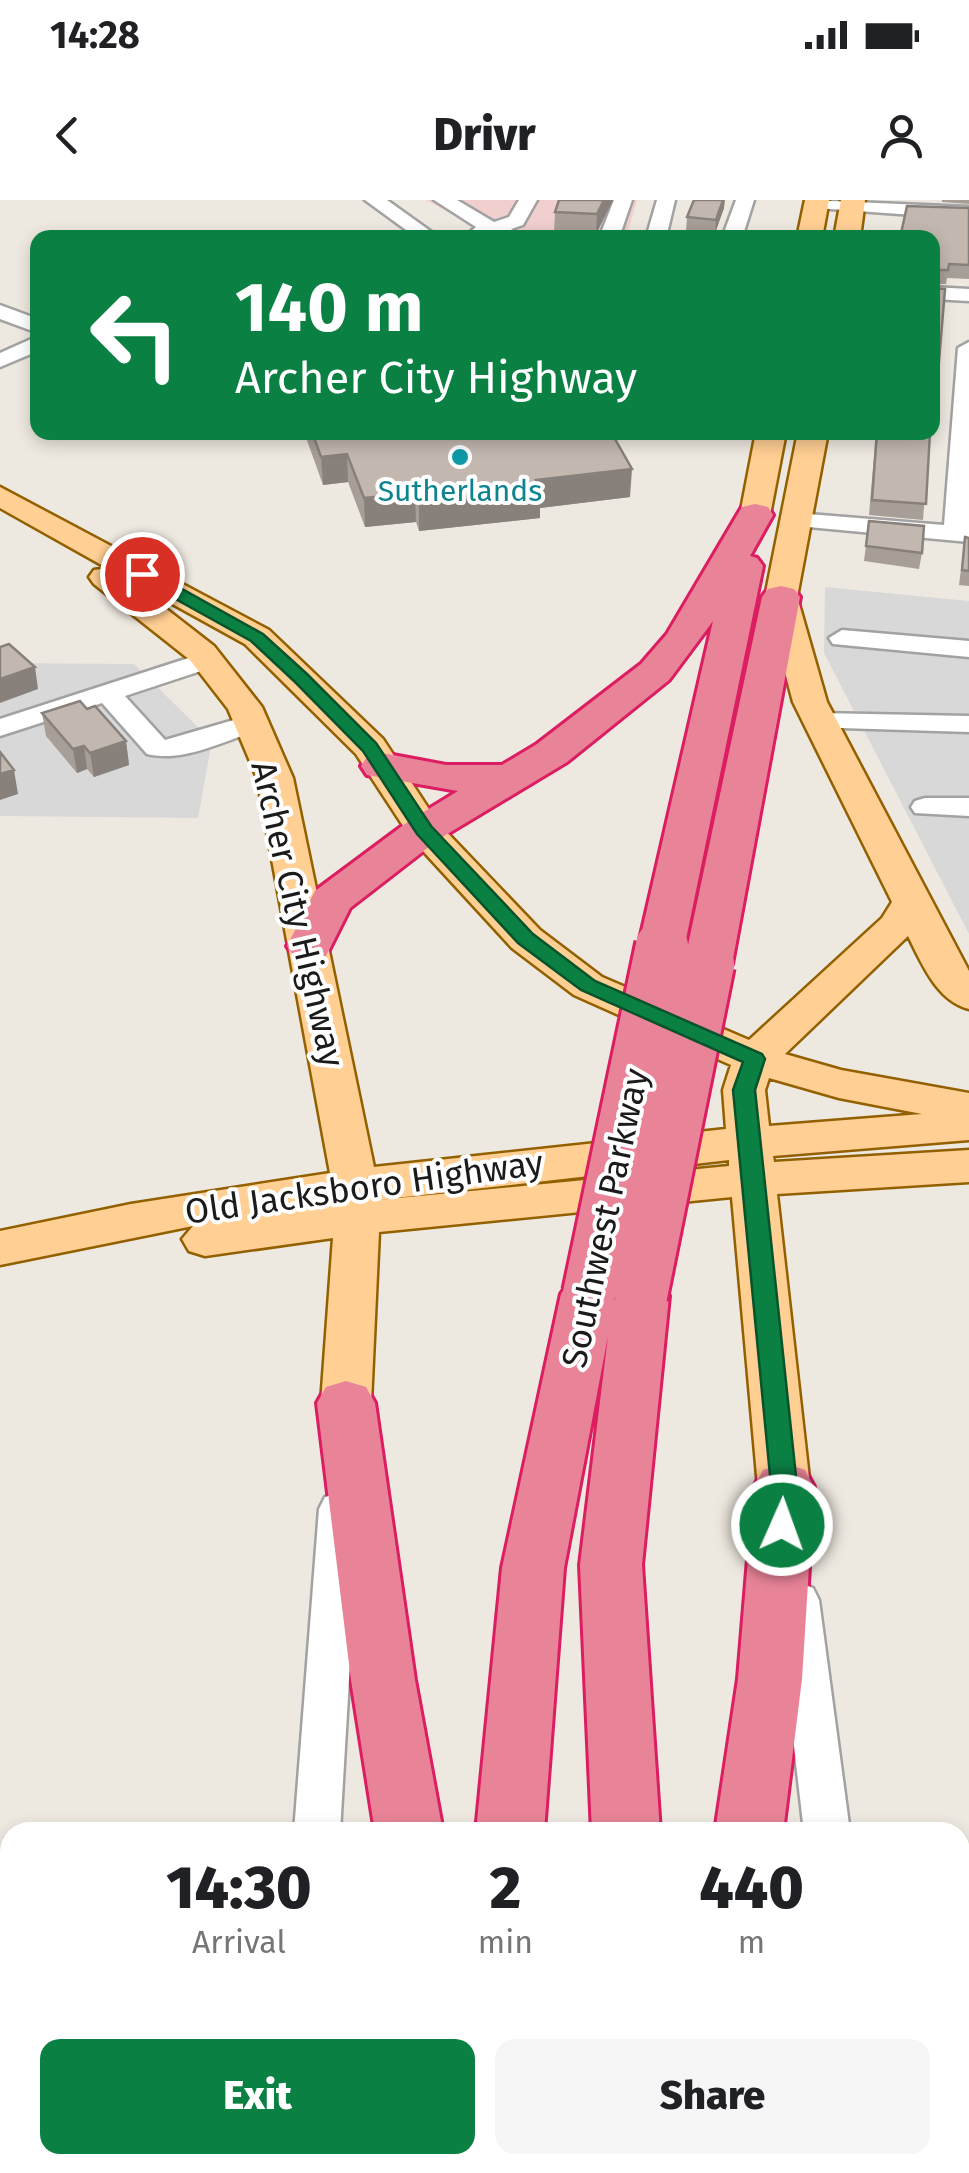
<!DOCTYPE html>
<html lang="en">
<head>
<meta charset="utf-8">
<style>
	:root { --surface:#fff; --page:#f6f6f6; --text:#202124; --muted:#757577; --accent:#0b8043 }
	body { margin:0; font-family:"Fira Sans",sans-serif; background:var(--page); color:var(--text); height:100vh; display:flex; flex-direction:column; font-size:38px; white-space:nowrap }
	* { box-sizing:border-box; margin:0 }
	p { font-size:32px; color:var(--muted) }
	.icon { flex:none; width:55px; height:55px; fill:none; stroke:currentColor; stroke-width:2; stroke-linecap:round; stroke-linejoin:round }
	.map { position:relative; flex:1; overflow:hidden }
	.panel { position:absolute; left:0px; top:1622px; width:970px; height:352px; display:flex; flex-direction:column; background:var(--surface); border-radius:30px 30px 0 0; box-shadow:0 5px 15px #0003 }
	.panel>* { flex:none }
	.guide { position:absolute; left:30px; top:30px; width:910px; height:210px; border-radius:20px; box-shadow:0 5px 15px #0003; background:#0b8043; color:#fff; overflow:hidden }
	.pin { position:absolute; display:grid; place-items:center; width:85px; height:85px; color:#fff; margin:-42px; border:5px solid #fff; border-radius:50%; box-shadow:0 2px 10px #0007 }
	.me { position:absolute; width:110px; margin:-55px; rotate:2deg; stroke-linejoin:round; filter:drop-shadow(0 0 8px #0008) }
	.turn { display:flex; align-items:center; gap:35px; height:210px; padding:0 40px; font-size:45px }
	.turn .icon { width:130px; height:130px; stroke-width:2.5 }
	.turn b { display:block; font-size:70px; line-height:85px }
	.eta { display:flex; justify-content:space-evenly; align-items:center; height:170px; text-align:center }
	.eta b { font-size:60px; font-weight:800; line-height:70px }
	.primary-button { display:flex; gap:20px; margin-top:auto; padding:20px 40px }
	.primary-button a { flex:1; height:115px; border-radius:20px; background:var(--accent); color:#fff; font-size:40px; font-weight:800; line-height:115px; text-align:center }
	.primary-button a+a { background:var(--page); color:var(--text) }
	.status { display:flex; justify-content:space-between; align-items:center; height:70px; padding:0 50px; background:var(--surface); direction:ltr }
	.status svg { height:28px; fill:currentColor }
	header { display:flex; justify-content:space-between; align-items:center; height:130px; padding:0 40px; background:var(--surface); font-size:45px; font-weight:800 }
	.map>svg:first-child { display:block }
	.residential { fill:#d9d8d8 }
	.commercial { fill:#f0cfce }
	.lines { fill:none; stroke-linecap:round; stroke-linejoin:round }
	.minor-casing { stroke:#a2a2a2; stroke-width:5 }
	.major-casing { stroke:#936000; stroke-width:5 }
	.highway-casing { stroke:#dc1d61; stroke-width:6 }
	.minor { fill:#fff; fill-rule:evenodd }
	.major { fill:#ffcf94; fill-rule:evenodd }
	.highway { fill:#e98498; fill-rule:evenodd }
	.highway-bridge-far1-casing { stroke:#dc1d61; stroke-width:45; stroke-linecap:butt }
	.highway-bridge-casing { stroke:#dc1d61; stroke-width:58; stroke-linecap:butt }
	.highway-bridge-far1 { stroke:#e98498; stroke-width:41 }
	.highway-bridge { stroke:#e98498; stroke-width:52 }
	.wall { fill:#a79e97 }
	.shaded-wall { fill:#88817b }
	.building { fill:#c2b8b0; stroke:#88817b; stroke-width:2.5 }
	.route { fill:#0b8043; stroke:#07532c; stroke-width:2.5 }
	.culture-dot { fill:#0f9aa8; stroke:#fff; stroke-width:4 }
	.labels { text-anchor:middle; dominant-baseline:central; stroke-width:8; stroke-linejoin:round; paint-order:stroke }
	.far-culture-label { font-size:30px; fill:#0d838f; stroke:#fff }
	.street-label { font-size:35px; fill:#1b1b1b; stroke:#fff }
</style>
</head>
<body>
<div class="status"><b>14:28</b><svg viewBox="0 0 49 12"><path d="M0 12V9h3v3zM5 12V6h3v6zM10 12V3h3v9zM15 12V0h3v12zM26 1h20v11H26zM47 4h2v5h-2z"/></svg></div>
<header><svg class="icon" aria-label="back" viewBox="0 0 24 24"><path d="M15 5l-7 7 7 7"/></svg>Drivr<svg class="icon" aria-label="person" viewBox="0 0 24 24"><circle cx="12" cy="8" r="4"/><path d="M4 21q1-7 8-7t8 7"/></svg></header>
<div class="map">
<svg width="969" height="1973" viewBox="0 0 969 1973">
	<rect width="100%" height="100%" fill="#eee9e0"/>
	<!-- residential -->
	<path class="residential" d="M825,387L969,401V734L824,453Z
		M0,463L134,464L212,541L198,618L0,616Z"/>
	<!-- commercial -->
	<path class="commercial" d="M426,0H637L626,38L494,37Z"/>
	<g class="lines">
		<!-- minor casing -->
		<g class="minor-casing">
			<path id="minor" d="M365,0H387L440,38H417Z
				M434,0H457L494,22L509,17L519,0H537L523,25L511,29L528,38L473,36L470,32L476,27Z
				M614,0H632L619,38H599Z
				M657,0H675L666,38H646Z
				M736,0H754L742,38H722Z
				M808,0L969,7V19L816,8L809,6Z
				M932,87L969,89V101L932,99Z
				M0,105L38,119V133L0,119Z
				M38,136V151L0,167V153Z
				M969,142V342L787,325L784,320L787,315L796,313L944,325L958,148Z
				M842,430L969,441V457L833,444L829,438Z
				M207,452L220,460L216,466L125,496L165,540L251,515L261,517L265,523L261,529C226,540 183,563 147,554L102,503L0,536V519Z
				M819,513L969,516V532L809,527L805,521Z
				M925,598H969V616L915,613L911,607L915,601Z
				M339,1293L353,1297L359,1309L340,1632H294L319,1309L325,1297Z
				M798,1382L813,1388L819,1400L850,1632H804L777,1400L783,1388Z
				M0,1813H10V1861H0Z
				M960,1846L969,1847V1897L960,1896Z
				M269,1965H319V1973H267Z
				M842,1965H892L894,1973H842Z"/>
		</g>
		<!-- major casing -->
		<g class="major-casing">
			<path id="major" d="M805,0H829L822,38H797Z
				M841,0H865L860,38H834Z
				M756,232H786L770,315L766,322H744L740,315Z
				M798,232H828L797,397L827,502L969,771V809C937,801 922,764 908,736L785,854L841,870L969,893V940L773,956L774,962L969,950V982L777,994L810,1287L802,1302L784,1308L766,1302L758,1287L732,997L379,1032L371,1203L364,1217L346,1222L328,1217L321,1203L333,1038L205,1056L189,1051L182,1039L193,1026L0,1065V1031L131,1004L330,973L257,578L228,509L190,460L94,384L89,377L94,370L107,368L0,308V287L269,430L383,539L438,623L540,730L602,777L749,840L882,718L892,702L793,502L765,397ZM129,380L245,444L356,554L411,638L512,748L574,795L731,865L723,890L726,929L374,967L293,578L262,507L214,446ZM769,878L839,898L922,914L769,926L765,890ZM729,960V966L378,1000Z"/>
		</g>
		<!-- highway casing -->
		<g class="highway-casing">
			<path id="highway" d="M755,304L768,307L773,315L750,356L757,358L763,366L685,744L678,754L662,759L646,754L639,744L713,421L669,480L567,562L439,639L350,708L326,756L310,761L294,756L287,746L315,691L409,621L458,591L367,575L361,566L367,557L382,553L446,565H502L537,544L641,464L667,434L742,307Z
				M781,386L794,389L800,397L732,764L725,775L708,779L691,775L684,764L762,397L768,389Z
				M589,1074L608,1080L616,1092L621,1082L641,1076L661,1082L669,1096L642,1365L660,1632H592L580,1365L608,1136L564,1368L544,1632H476L502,1368L561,1094L570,1080Z
				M346,1181L366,1187L375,1203L415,1480L443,1632H375L351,1480L317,1203L326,1187Z
				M784,1263L805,1270L814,1287L802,1479L783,1632H715L738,1479L754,1287L763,1270Z
				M410,1965H531V1973H410Z
				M600,1965H742L741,1973H600Z"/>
		</g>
		<!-- minor -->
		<use href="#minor" class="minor"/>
		<!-- major -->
		<use href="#major" class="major"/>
		<!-- highway -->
		<use href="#highway" class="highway"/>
		<!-- highway-bridge-far1 casing -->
		<g class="highway-bridge-far1-casing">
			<path id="highway-bridge-far1" d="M661,749L662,744"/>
		</g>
		<!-- highway-bridge casing -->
		<g class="highway-bridge-casing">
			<path id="highway-bridge" d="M589,1094L662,746
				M641,1096L708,764"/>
		</g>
		<!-- highway-bridge-far1 -->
		<use href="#highway-bridge-far1" class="highway-bridge-far1"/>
		<!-- highway-bridge -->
		<use href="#highway-bridge" class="highway-bridge"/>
	</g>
	<!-- wall -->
	<path class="wall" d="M613,0L596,34L554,32L555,12Z
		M942,0H969V4L942,2Z
		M724,8L715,33L686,31L687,17Z
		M969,8V79L947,78L946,84H932V38Z
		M932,88L937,186L935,201H932Z
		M304,232H611L630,297L540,308V318L419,331L416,322L365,327L348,282L323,285Z
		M876,232H930L923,320L869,315Z
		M869,321L922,353L919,369L864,361Z
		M965,337L969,338V386L959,385Z
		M87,509L126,541L129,565L94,577L87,569L77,573L46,536L42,513Z"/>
	<!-- shaded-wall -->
	<path class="shaded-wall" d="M604,0H613L596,34L597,14Z
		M723,0H725L724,8L715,33L716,20Z
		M347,254L348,282L323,285L321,257Z
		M632,269L630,297L540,308V318L419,331V302L536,280Z
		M415,293L416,322L365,327L364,298Z
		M35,467L38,489L0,503V479Z
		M126,541L129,565L94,577L90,553Z
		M84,546L87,569L77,573L73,549Z
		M14,570L18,594L0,600V574Z"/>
	<!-- building -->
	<path class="building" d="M559,0H604L597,14L555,12Z
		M694,0H723L716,20L687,17Z
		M907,6L969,8V65L949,64L948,70H932V38H900Z
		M932,88L945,89L937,186H933L932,199Z
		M312,232H611L632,269L536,280L541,289L419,302L415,293L364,298L347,254L321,257Z
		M877,232H930L926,304L872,300Z
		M869,321L924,326L922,353L866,346Z
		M965,337L969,338V371L962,370Z
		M9,444L35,467L0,479V447Z
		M80,501L87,509L95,506L126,541L90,553L84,546L73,549L42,513Z
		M0,552L14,570L0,574Z"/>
	<!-- route -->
	<path class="route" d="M136,370H148L263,434L307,474L376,543L431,626L533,734L595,781L762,854L765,859L755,890L797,1286L791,1333L782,1336L772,1333L768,1325L771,1286L733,890L743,862L581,790L518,743L417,634L363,551L295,482L251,441L136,377Z"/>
	<!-- markers -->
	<circle class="culture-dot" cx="460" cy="257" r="10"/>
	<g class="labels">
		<!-- far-culture labels -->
		<g class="far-culture-label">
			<text x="460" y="291">Sutherlands</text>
		</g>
		<!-- street labels -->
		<g class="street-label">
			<text transform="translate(298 714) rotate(77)">Archer City Highway</text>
			<text transform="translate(364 987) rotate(-8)">Old Jacksboro Highway</text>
			<text transform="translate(605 1018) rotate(-78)">Southwest Parkway</text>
		</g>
	</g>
</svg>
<div class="pin" style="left:142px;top:374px;background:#d93025"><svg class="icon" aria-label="arrive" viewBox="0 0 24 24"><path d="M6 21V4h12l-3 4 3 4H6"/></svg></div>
<svg class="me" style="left:782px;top:1325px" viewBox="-20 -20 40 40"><circle r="17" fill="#0b8043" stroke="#fff" stroke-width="3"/><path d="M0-11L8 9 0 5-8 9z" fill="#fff"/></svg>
<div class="guide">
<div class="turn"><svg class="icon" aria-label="left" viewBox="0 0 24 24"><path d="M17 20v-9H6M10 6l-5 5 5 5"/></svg><div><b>140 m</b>Archer City Highway</div></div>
</div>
<section class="panel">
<div class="eta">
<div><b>14:30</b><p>Arrival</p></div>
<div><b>2</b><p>min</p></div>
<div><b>440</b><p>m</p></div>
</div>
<div class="primary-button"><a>Exit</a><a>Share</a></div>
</section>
</div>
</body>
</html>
